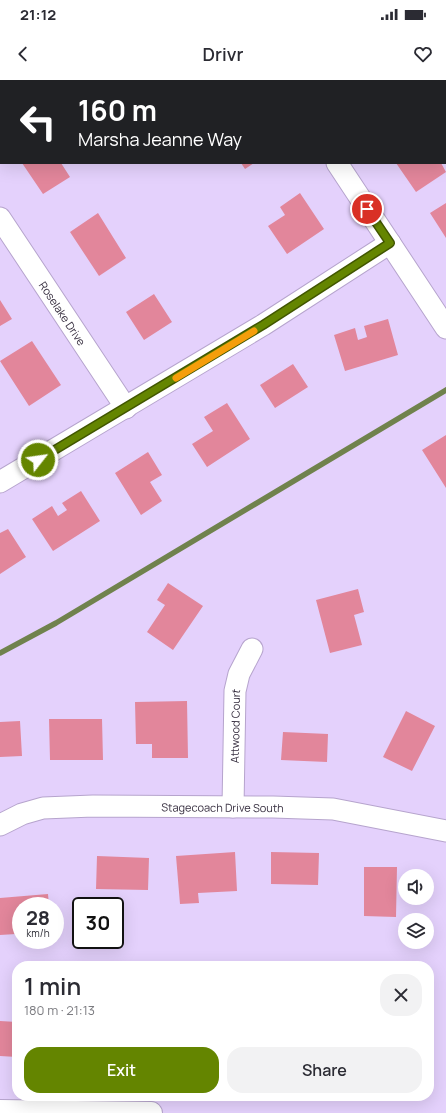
<!DOCTYPE html>
<html lang="en">
<head>
<meta charset="utf-8">
<style>
	:root { --surface:#fff; --page:#f2f2f3; --text:#2b2b33; --muted:#7c7c81; --accent:#648500 }
	body { margin:0; font-family:Manrope,sans-serif; background:var(--page); color:var(--text); height:100vh; display:flex; flex-direction:column; font-size:15px; white-space:nowrap }
	* { box-sizing:border-box; margin:0 }
	p { font-size:13px; color:var(--muted) }
	.icon { flex:none; width:22px; height:22px; fill:none; stroke:currentColor; stroke-width:2; stroke-linecap:round; stroke-linejoin:round }
	.map { position:relative; flex:1; overflow:hidden }
	.panel { position:absolute; left:12px; top:881px; width:422px; height:140px; display:flex; flex-direction:column; background:var(--surface); border-radius:16px; box-shadow:0 4px 16px #0002 }
	.panel>* { flex:none }
	.hud { position:absolute; left:0px; top:0px; width:446px; height:84px; box-shadow:0 4px 16px #0002; background:#202124; color:#fff; overflow:hidden }
	.fabs { position:absolute; left:398px; top:789px; display:grid; gap:8px }
	.fabs a { display:grid; place-items:center; width:36px; height:36px; border-radius:50%; background:var(--surface); box-shadow:0 4px 16px #0002; font-size:20px }
	.speed { position:absolute; left:12px; top:817px; display:flex; gap:8px; font-size:20px; font-weight:700; text-align:center }
	.speed>* { display:grid; place-content:center; width:52px; height:52px; border-radius:50%; background:var(--surface); box-shadow:0 4px 16px #0002; line-height:1 }
	.speed small { font-size:10px; font-weight:400 }
	.speed .limit { border:2px solid #111; border-radius:6px; background:#fff; color:#111 }
	.pin { position:absolute; display:grid; place-items:center; width:34px; height:34px; color:#fff; margin:-17px; border:2px solid #fff; border-radius:50%; box-shadow:0 1px 4px #0007 }
	.me { position:absolute; width:44px; margin:-22px; rotate:60deg; stroke-linejoin:round; filter:drop-shadow(0 0 3px #0008) }
	.turn { display:flex; align-items:center; gap:14px; height:84px; padding:0 12px; font-size:18px }
	.turn .icon { width:52px; height:52px; stroke-width:2.5 }
	.turn b { display:block; font-size:28px; line-height:34px }
	.round { display:grid; place-items:center; flex:none; width:42px; height:42px; border-radius:16px; background:var(--page) }
	.summary { display:flex; align-items:center; justify-content:space-between; height:68px; padding:0 12px }
	h1 { font-size:24px; font-weight:600; line-height:30px }
	.primary-button { display:flex; gap:8px; margin-top:auto; padding:8px 12px }
	.primary-button a { flex:1; height:46px; border-radius:16px; background:var(--accent); color:#fff; font-size:16px; font-weight:600; line-height:46px; text-align:center }
	.primary-button a+a { background:var(--page); color:var(--text) }
	.status { display:flex; justify-content:space-between; align-items:center; height:28px; padding:0 20px; background:var(--surface); direction:ltr }
	.status svg { height:11px; fill:currentColor }
	header { display:flex; justify-content:space-between; align-items:center; height:52px; padding:0 12px; background:var(--surface); font-size:18px; font-weight:600 }
	.map>svg:first-child { display:block }
	.lines { fill:none; stroke-linecap:round; stroke-linejoin:round }
	.stream { stroke:#70824d; stroke-width:5.5 }
	.building { fill:#e2869b }
	.minor-casing { stroke:#b6a4cd; stroke-width:23 }
	.tertiary-casing { stroke:#b6a4cd; stroke-width:24 }
	.minor { stroke:#fff; stroke-width:21 }
	.tertiary { stroke:#fff; stroke-width:22 }
	.route-casing { stroke:#415600; stroke-width:10 }
	.route { stroke:#648500; stroke-width:7 }
	.slow { stroke:#f59e0b; stroke-width:7 }
	.labels { text-anchor:middle; dominant-baseline:central; stroke-width:3; stroke-linejoin:round; paint-order:stroke }
	.street-label { font-size:11px; fill:#352d3e; stroke:#ede2fc }
</style>
</head>
<body>
<div class="status"><b>21:12</b><svg viewBox="0 0 49 12"><path d="M0 12V9h3v3zM5 12V6h3v6zM10 12V3h3v9zM15 12V0h3v12zM26 1h20v11H26zM47 4h2v5h-2z"/></svg></div>
<header><svg class="icon" aria-label="back" viewBox="0 0 24 24"><path d="M15 5l-7 7 7 7"/></svg>Drivr<svg class="icon" aria-label="heart" viewBox="0 0 24 24"><path d="M12 20l-8-8c-3-5 5-10 8-4 3-6 11-1 8 4z"/></svg></header>
<div class="map">
<svg width="446" height="1033" viewBox="0 0 446 1033">
	<rect width="100%" height="100%" fill="#e4d1fc"/>
	<g class="lines">
		<!-- stream -->
		<path class="stream" d="M0,573L56,543L446,310"/>
	</g>
	<!-- building -->
	<path class="building" d="M22,83H61L70,97L43,114Z
		M241,83H254L245,89Z
		M396,83H441L446,92L416,112Z
		M300,113L324,149L287,174L268,146L285,135L280,127Z
		M446,123V158L430,133Z
		M98,133L126,178L99,196L70,152Z
		M154,214L172,242L144,260L126,232Z
		M0,220L12,239L0,246Z
		M388,239L398,275L345,291L334,255L355,248L358,260L367,257L364,246Z
		M32,261L61,305L29,326L0,281Z
		M293,284L308,307L275,328L260,305Z
		M227,323L250,359L207,387L192,364L213,351L204,337Z
		M446,355V408L422,370Z
		M148,372L162,395L150,402L162,421L141,435L115,393Z
		M81,411L100,441L53,471L32,439L52,426L58,436L67,430L62,423Z
		M8,449L26,477L0,494V453Z
		M168,503L203,526L173,570L147,552L165,525L157,520Z
		M358,509L364,532L354,535L362,565L330,573L316,520Z
		M187,621L188,678H152V664H136L135,622Z
		M406,631L435,646L412,691L383,677Z
		M49,639H102L103,680H50Z
		M20,641L22,676L0,677V642Z
		M283,652L328,654L327,682L281,680Z
		M235,772L237,811L198,813L199,823L180,824L176,776Z
		M271,772L319,773L318,805L271,804Z
		M97,776L149,778L148,810L96,809Z
		M364,787H397L396,837L364,836Z
		M48,814L49,826H21V847H15L16,854L0,855V818Z
		M0,941L17,942V977L0,976Z"/>
	<g class="lines">
		<!-- minor casing -->
		<g class="minor-casing">
			<g id="minor">
				<path d="M281,0L282,1"/>
				<path d="M337,83L446,248"/>
				<path id="s1" d="M0,138L126,328"/>
				<path d="M0,402L263,245L390,163"/>
				<path id="s2" d="M233,727L235,611L239,594L252,569"/>
				<path id="s3" d="M0,745L22,734L43,728L93,726L273,727L333,729L446,751"/>
			</g>
		</g>
		<!-- tertiary casing -->
		<g class="tertiary-casing">
			<path id="tertiary" d="M0,1031L151,1033"/>
		</g>
		<!-- minor -->
		<use href="#minor" class="minor"/>
		<!-- tertiary -->
		<use href="#tertiary" class="tertiary"/>
	</g>
	<g class="lines">
		<!-- route casing -->
		<g class="route-casing">
			<path id="route" d="M38,380L263,245L390,163L367,129"/>
		</g>
		<!-- route -->
		<use href="#route" class="route"/>
		<!-- slow -->
		<path class="slow" d="M176,298L254,251"/>
	</g>
	<g class="labels">
		<!-- street labels -->
		<g class="street-label">
			<text stroke="none"><textPath href="#s1" startOffset="114">Roselake Drive</textPath></text>
			<text stroke="none"><textPath href="#s2" startOffset="81">Attwood Court</textPath></text>
			<text stroke="none"><textPath href="#s3" startOffset="226">Stagecoach Drive South</textPath></text>
		</g>
	</g>
</svg>
<div class="fabs">
<a><svg class="icon" aria-label="sound" viewBox="0 0 24 24"><path d="M4 9h4l5-4v14l-5-4H4zM17 9q2 3 0 6"/></svg></a>
<a><svg class="icon" aria-label="layers" viewBox="0 0 24 24"><path d="M12 4l9 5-9 5-9-5zM3 14l9 5 9-5"/></svg></a>
</div>
<div class="speed"><div>28<small>km/h</small></div><div class="limit">30</div></div>
<div class="pin" style="left:367px;top:129px;background:#d93025"><svg class="icon" aria-label="arrive" viewBox="0 0 24 24"><path d="M6 21V4h12l-3 4 3 4H6"/></svg></div>
<svg class="me" style="left:38px;top:380px" viewBox="-20 -20 40 40"><circle r="17" fill="#648500" stroke="#fff" stroke-width="3"/><path d="M0-11L8 9 0 5-8 9z" fill="#fff"/></svg>
<div class="hud">
<div class="turn"><svg class="icon" aria-label="left" viewBox="0 0 24 24"><path d="M17 20v-9H6M10 6l-5 5 5 5"/></svg><div><b>160 m</b>Marsha Jeanne Way</div></div>
</div>
<section class="panel">
<div class="summary"><div><h1>1 min</h1><p>180 m · 21:13</p></div><a class="round"><svg class="icon" aria-label="close" viewBox="0 0 24 24"><path d="M6 6l12 12M18 6L6 18"/></svg></a></div>
<div class="primary-button"><a>Exit</a><a>Share</a></div>
</section>
</div>
</body>
</html>
